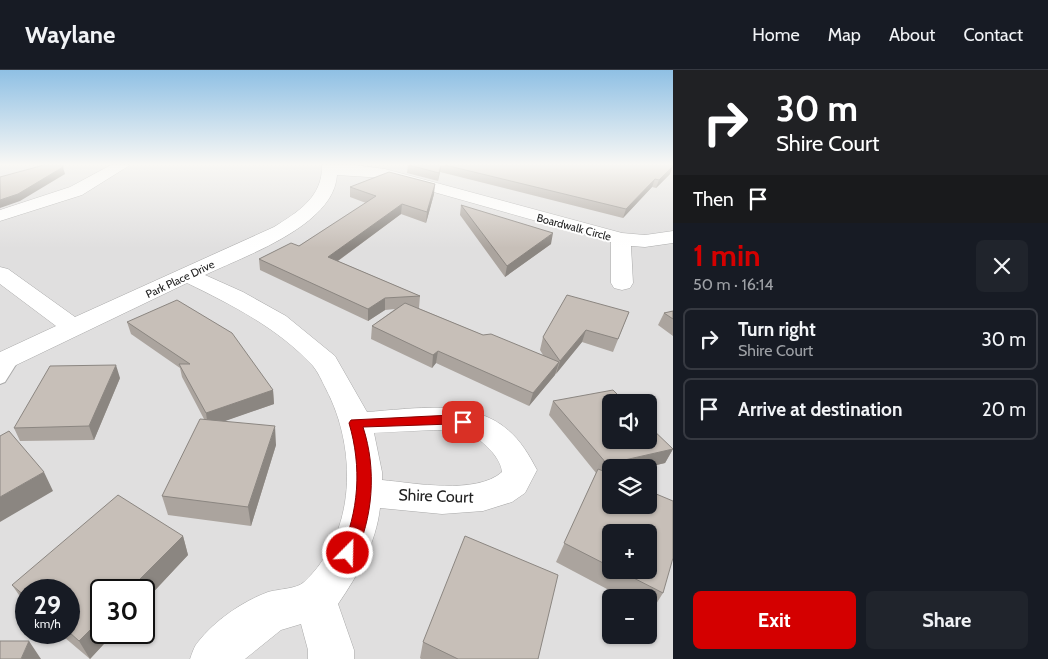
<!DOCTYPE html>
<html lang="en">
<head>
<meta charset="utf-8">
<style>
	:root { --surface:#171b24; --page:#20242c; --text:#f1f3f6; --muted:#9ea1a6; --line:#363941; --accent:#d40000 }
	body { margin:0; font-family:Cabin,sans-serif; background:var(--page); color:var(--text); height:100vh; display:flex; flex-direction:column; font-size:19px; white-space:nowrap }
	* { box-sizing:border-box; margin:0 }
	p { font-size:16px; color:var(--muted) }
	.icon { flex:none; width:28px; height:28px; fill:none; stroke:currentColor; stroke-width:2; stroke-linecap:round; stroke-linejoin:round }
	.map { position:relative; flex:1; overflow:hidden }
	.details { display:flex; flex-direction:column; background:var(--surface); width:375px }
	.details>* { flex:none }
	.hud { background:#202124; color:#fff; overflow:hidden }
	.fabs { position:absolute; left:602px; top:324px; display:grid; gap:10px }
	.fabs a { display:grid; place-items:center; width:55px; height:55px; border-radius:8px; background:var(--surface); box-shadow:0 1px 4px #0004; font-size:25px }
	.speed { position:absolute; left:15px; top:509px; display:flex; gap:10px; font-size:25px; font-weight:700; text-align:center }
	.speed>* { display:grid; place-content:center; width:65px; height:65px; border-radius:50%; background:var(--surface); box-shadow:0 1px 4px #0004; line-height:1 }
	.speed small { font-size:12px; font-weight:400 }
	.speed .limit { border:2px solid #111; border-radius:8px; background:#fff; color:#111 }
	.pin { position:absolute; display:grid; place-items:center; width:42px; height:42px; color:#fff; margin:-21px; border-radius:10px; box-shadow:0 2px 8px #0006 }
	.me { position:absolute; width:55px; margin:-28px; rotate:23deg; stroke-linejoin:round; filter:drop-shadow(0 0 4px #0008) }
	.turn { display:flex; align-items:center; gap:18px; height:105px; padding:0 20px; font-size:22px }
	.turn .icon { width:65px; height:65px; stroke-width:2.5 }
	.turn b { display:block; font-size:35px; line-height:42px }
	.then { display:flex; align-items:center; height:48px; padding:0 20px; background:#0003; gap:10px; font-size:19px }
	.round { display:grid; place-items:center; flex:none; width:52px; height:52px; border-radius:8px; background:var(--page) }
	.head { display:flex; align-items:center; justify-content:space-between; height:85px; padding:0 20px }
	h1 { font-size:30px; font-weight:700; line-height:38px; color:var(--accent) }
	.action { display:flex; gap:10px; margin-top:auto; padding:10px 20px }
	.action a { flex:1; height:58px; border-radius:8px; background:var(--accent); color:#fff; font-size:20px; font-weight:700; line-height:58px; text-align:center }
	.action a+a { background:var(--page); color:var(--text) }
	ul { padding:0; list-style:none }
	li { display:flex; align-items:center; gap:15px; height:62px; margin:0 10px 8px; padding:0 10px; border:2px solid var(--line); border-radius:8px }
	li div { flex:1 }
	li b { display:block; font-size:19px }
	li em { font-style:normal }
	header { display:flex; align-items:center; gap:30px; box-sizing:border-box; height:70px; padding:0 25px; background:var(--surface); border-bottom:1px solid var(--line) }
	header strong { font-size:24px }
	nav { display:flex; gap:28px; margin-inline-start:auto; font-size:18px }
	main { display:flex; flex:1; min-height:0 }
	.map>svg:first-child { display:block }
	.residential { fill:#e0dfdf; fill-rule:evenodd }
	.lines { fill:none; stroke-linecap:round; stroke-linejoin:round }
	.lane-casing { stroke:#a9a9a9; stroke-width:2 }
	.street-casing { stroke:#a9a9a9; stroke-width:1 }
	.lane { fill:#fff; fill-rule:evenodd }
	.street { fill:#fff; fill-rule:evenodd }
	.wall { fill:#aba49e; fill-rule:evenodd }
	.shaded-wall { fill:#8b8681 }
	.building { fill:#c7bfb8; stroke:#8b8681 }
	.route { fill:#d40000; stroke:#8a0000 }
	.labels { text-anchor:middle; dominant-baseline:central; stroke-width:4; stroke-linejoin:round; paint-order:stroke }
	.far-street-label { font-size:11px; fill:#222; stroke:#fff }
	.near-street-label { font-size:16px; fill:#222; stroke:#fff }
</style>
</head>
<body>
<header>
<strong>Waylane</strong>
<nav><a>Home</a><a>Map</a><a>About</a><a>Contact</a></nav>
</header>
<main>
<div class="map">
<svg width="673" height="589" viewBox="0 0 673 589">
	<rect width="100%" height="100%" fill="#f2efe9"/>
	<!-- residential -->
	<path class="residential" d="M0,95H673V589H0ZM611,332H649V370H611ZM611,398H649V435H611ZM611,462H649V500H611ZM26,520H69V562H26ZM101,520H144V562H101ZM611,528H649V565H611Z"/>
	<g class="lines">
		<!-- lane casing -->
		<g class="lane-casing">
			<path id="lane" d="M15,281L22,285L5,312L0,314V298L10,282Z"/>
		</g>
		<!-- street casing -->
		<g class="street-casing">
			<path id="street" d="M111,95H130L82,125L0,151V140L70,117Z
				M322,95H354L385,99L622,163L645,165L673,161V173L645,177L631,176L633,213L630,218L622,220L614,218L611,213V172L384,108L337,105C334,156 244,186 205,205L243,222L286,246L335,286L367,342C411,339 472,328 508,360C521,371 529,385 537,400L525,423L512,432L483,441L442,444L380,438C376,473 358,505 338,534L354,580V589H308V580L301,554L281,560L245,589H190C192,584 194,576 198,572C214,551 243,531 268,522C278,519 297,519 304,512C357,463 357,378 326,319C322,311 318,302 313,296C278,258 232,235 187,213L10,298L0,300V282L56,256L0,214V197L8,199L75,247L274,157C298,142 323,127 322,95ZM434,360C444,360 456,360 466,363C480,367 501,387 502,402C476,425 414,413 382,410V402L374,363Z"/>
		</g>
		<!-- lane -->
		<use href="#lane" class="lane"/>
		<!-- street -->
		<use href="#street" class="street"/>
	</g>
	<!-- wall -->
	<path class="wall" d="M408,95H670V104L656,118L652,117L623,148L440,102L438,111L407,103Z
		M350,117L434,124L426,153L401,144L338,191L420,226L419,238H418L483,265L543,285L540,280L543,267L629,242L613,282L582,272L529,336L436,293L432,298L371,269L372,256L395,239L385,240L368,251L260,200L259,189L299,176L366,133L350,127Z
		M461,135L551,174L505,207L460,145Z
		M673,241V266L658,255L664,243Z
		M127,252L273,320L274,334L224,351L276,375L251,456L168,445L162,426L204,349L182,307L180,298L131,264Z
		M120,308L94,370L20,371L14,358Z
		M553,331L673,379L665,393L644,398H611V435L663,523L651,542L649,541V528H624L556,492L596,403L549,345ZM611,462L649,500H611Z
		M183,466L188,485L144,532V520L101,562H115L90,589L58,562H69L26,520V535L12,515Z
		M423,572L538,589H421L420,588Z"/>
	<!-- shaded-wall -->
	<path class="shaded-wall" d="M441,95L440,102L438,111L439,103Z
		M673,96L670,104L656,118L659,110Z
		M63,97L65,104L20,131L0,138V130Z
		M655,109L652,117L623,148L626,139Z
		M435,114L434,124L426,153L427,142Z
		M402,134L401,144L328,198V187Z
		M553,163L551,174L505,207L507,196Z
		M385,228V240L368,251V239Z
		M586,260L582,272L556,304L560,291Z
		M438,281L436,293L432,298L433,285Z
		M559,292L555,305L529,336L533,323Z
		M116,295L120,308L94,370L89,356Z
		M273,320L274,334L208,357L206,343Z
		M275,356L276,375L251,456L248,437Z
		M673,379L665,393L644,398H611V405L601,407L607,394Z
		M44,402L53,421L0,452V427Z
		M183,466L188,485L144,532V520H129Z
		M101,549V562H115L90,589L79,571Z
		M29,571L41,589H21Z"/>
	<!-- building -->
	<path class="building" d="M44,95H63V97L18,124L0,130V107Z
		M409,95H441L439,103Z
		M445,95H670L673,96L659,110L655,109L626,139Z
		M389,102L435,114L427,142L402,134L328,187L420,226L385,228L368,239L259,189L291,173L299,176L376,126L350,117Z
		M461,135L553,163L507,196Z
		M567,225L629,242L618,269L586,260L560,291L543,267Z
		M177,230L232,263L273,320L206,343L179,294H190L127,252Z
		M405,233L483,265L491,264L559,292L533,323L438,281L433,285L372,256Z
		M673,241V249L664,243Z
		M116,295L89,356L14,358L50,296Z
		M613,320L625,332H611V370H649V356L673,379L607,394L553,331Z
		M200,349L275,356L248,437L162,426Z
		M9,361L44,402L0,427V366Z
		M598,399L611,404V435H649V421L673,431V488L663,523L618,500H649V462H611V497L564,473Z
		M118,425L183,466L129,520H101V549L79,571L69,562V520H26V527L12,515Z
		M465,466L558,505L538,589H458L423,572Z
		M0,571H29L21,589H0Z"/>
	<!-- sky -->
	<linearGradient id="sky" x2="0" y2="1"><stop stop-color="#8fc0e4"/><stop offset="0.53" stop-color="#f9f8f5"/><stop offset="1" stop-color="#f9f8f5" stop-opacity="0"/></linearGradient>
	<rect width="673" height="178" fill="url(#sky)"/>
	<!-- route -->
	<path class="route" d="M452,345L468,349L470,352L468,355L452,354L363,357C377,400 373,448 354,488L348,490L342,488L340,483C359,442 362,397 349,353L351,350Z"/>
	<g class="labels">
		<!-- far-street labels -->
		<g class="far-street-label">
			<text transform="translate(574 157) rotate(15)">Boardwalk Circle</text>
			<text transform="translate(180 209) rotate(-25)">Park Place Drive</text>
		</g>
		<!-- near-street labels -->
		<g class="near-street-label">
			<text transform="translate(436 426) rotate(2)">Shire Court</text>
		</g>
	</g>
</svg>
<div class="fabs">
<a><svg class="icon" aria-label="sound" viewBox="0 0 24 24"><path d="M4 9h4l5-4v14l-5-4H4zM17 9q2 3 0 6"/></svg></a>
<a><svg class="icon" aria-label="layers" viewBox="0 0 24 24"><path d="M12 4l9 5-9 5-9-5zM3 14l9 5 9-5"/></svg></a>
<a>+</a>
<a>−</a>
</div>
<div class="speed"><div>29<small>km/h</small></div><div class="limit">30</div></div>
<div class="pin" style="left:463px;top:352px;background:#d93025"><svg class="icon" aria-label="arrive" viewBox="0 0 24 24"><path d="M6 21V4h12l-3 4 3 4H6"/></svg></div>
<svg class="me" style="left:348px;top:483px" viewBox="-20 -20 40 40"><circle r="17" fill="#d40000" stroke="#fff" stroke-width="3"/><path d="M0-11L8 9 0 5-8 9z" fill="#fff"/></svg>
</div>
<section class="details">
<div class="hud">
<div class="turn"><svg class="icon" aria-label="right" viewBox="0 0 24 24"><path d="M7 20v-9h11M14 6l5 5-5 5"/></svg><div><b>30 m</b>Shire Court</div></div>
<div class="then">Then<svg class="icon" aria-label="arrive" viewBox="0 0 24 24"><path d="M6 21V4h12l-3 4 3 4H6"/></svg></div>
</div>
<div class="head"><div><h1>1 min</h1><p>50 m · 16:14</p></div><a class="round"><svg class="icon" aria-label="close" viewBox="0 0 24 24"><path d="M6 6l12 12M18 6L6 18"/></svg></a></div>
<ul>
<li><svg class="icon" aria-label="right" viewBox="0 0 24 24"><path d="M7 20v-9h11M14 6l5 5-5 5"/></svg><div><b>Turn right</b><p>Shire Court</p></div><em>30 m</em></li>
<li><svg class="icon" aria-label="arrive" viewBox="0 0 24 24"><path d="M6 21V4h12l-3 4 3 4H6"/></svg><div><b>Arrive at destination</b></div><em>20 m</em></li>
</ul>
<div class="action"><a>Exit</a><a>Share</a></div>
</section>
</main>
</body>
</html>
